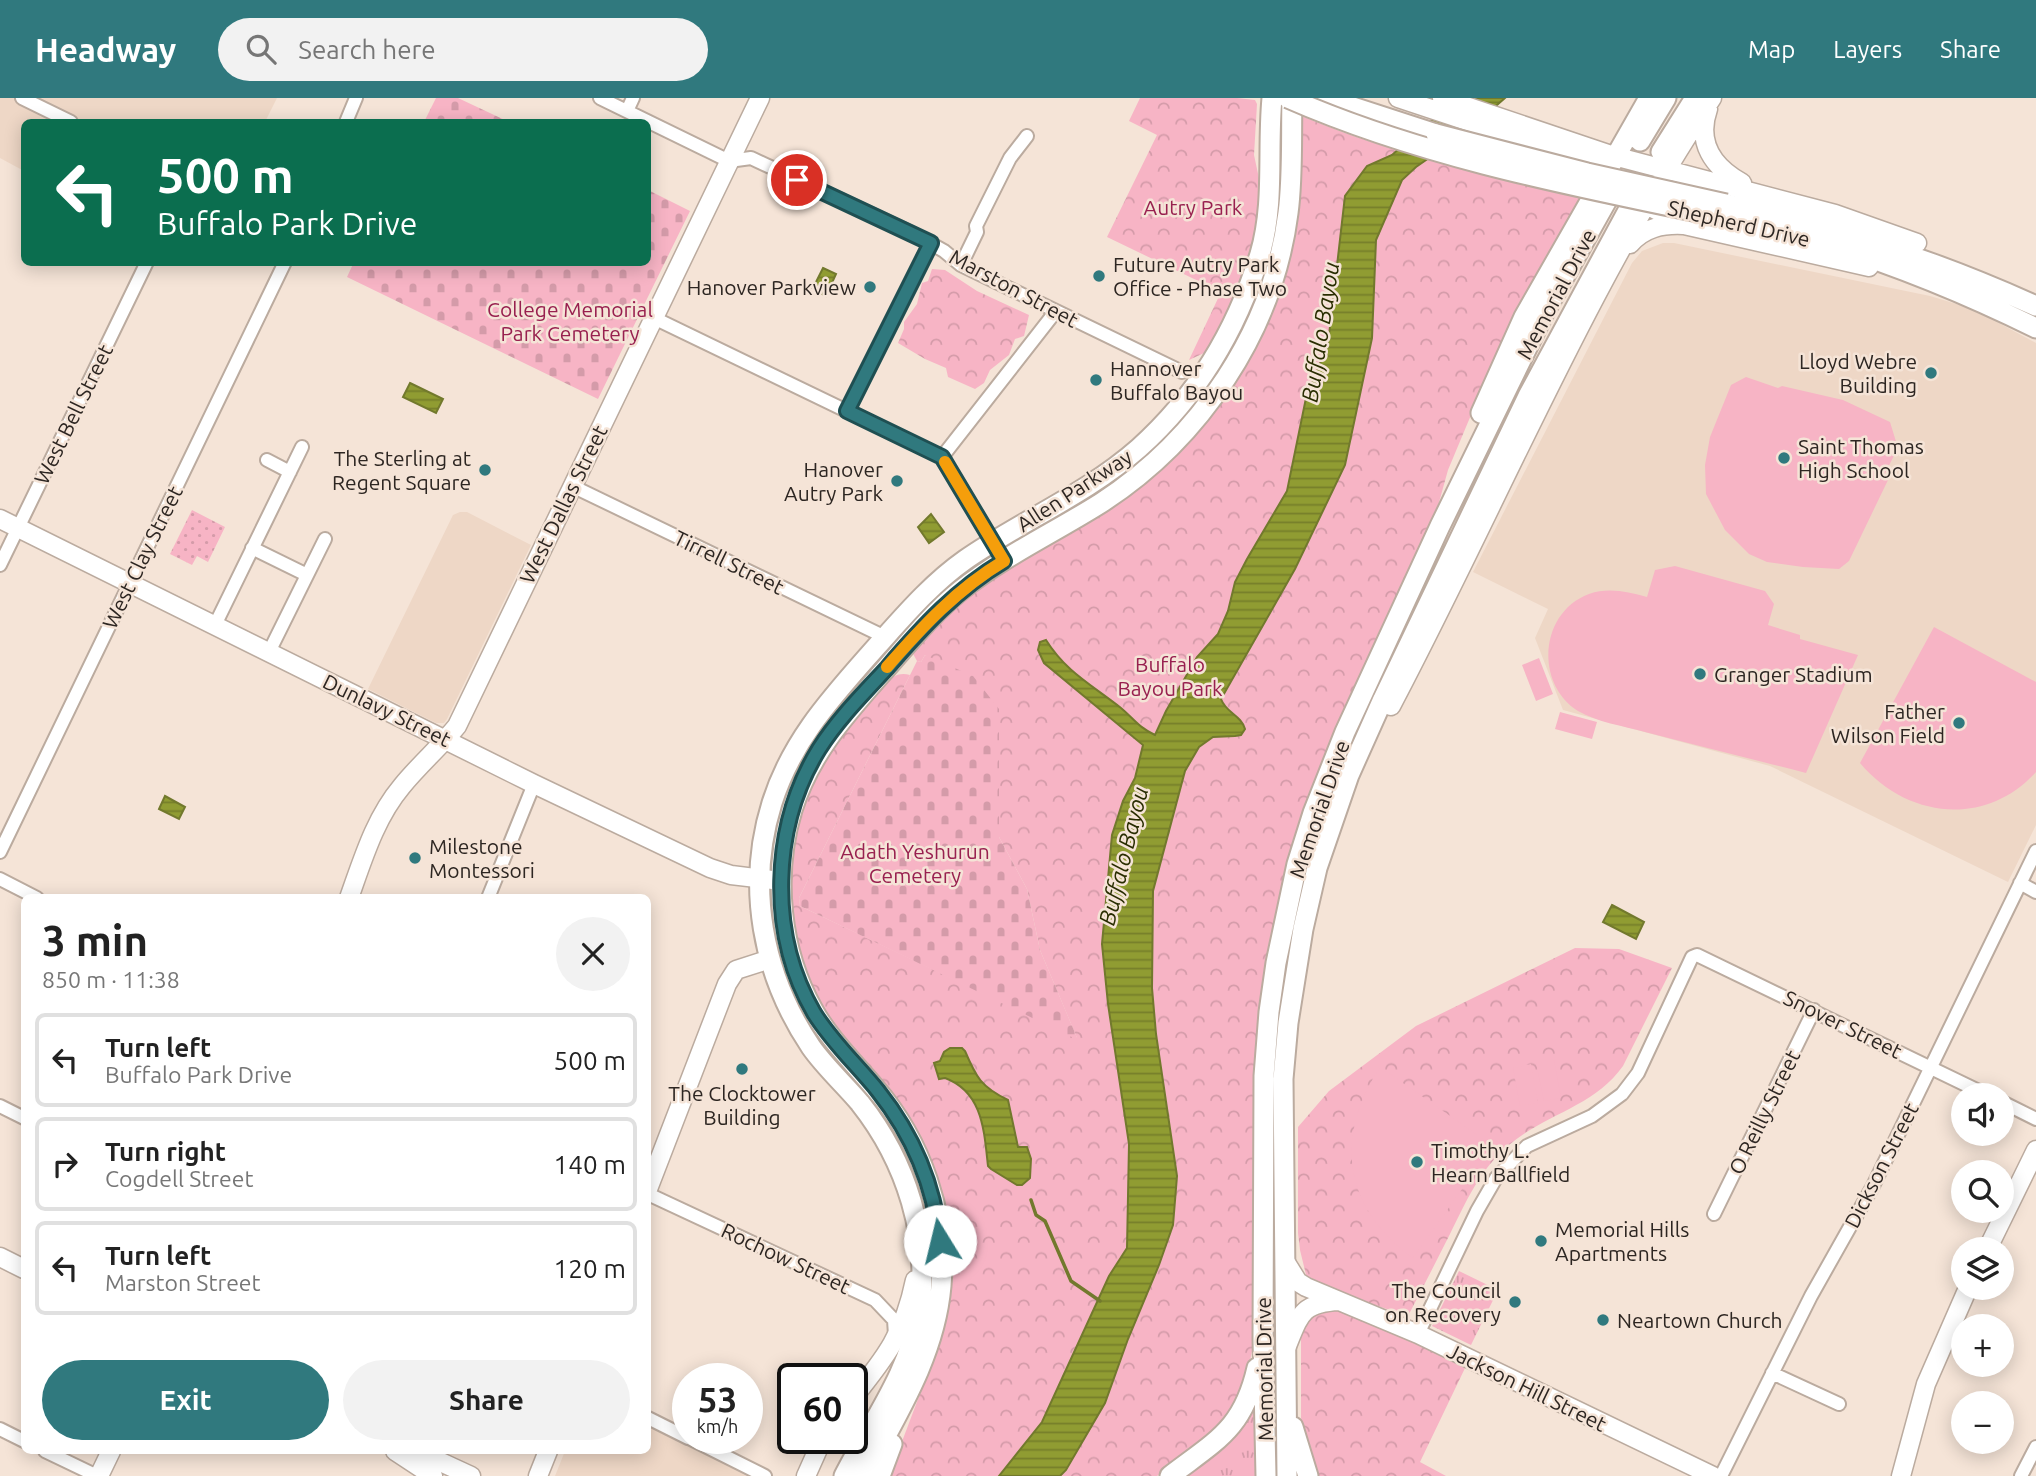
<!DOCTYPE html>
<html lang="en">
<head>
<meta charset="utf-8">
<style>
	:root { --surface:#fff; --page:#f2f2f2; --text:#222; --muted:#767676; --line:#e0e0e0; --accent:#30797e }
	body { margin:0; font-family:Ubuntu,sans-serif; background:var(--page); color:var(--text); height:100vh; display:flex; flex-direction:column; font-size:26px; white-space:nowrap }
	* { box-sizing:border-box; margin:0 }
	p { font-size:23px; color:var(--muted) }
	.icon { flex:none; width:38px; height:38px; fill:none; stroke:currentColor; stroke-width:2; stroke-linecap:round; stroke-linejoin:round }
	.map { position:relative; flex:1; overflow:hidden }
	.details { position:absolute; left:21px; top:796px; width:630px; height:560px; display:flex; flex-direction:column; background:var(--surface); border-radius:10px; box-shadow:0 4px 18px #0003 }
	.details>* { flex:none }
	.banner { position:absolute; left:21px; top:21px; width:630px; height:147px; border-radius:10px; box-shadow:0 4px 18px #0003; background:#0b6e4f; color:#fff; overflow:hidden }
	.controls { position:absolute; left:1951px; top:985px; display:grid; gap:14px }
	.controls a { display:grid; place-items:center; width:63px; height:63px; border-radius:50%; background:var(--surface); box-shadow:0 4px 18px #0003; font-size:35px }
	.speed { position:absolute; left:672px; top:1265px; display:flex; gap:14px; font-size:35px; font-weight:700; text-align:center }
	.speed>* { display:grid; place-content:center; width:91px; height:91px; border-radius:50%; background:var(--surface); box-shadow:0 4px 18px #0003; line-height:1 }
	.speed small { font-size:18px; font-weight:400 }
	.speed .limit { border:4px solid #111; border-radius:10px; background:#fff; color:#111 }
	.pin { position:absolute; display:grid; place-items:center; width:60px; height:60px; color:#fff; margin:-30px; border:4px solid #fff; border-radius:50%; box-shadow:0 2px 7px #0007 }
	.me { position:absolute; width:77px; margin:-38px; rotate:351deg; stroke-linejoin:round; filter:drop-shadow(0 0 5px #0008) }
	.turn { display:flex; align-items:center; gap:24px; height:147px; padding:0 21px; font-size:32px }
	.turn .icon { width:91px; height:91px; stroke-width:2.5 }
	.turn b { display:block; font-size:49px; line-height:60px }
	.round { display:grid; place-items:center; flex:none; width:74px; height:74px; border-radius:37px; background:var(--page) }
	.headline { display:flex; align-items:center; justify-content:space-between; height:119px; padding:0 21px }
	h1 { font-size:42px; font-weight:700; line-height:52px }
	.action { display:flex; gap:14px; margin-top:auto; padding:14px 21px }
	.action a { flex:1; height:80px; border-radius:42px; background:var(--accent); color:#fff; font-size:28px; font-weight:700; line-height:80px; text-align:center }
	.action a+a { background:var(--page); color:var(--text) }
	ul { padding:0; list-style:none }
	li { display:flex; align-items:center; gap:21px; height:94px; margin:0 14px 10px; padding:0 7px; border:4px solid var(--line); border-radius:10px }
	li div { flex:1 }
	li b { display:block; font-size:26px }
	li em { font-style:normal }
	header { display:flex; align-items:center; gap:42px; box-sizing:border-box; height:98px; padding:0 35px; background:var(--accent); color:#fff }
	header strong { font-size:33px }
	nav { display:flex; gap:38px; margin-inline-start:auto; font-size:24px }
	.search { width:490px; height:63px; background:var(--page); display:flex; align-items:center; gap:18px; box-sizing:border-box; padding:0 24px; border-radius:38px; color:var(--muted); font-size:26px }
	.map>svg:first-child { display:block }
	.built { fill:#eed7c6 }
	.grass { fill:url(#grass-tufts) }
	.forest { fill:url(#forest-crowns) }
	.cemetery { fill:url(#cemetery-stones) }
	.garden { fill:url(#garden-dots) }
	.pitch { fill:#f7b4c5 }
	.water { fill:url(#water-rules); stroke:#72792d; stroke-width:2 }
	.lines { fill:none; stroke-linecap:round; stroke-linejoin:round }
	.stream { stroke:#72792d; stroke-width:3.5 }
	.primary-tunnel { stroke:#cdbeb3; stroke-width:19; stroke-dasharray:19 10; stroke-linecap:butt }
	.street-casing { stroke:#bbab9f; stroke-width:16 }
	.secondary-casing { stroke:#bbab9f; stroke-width:21 }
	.primary-casing { stroke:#bbab9f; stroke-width:23 }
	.street { stroke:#fff; stroke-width:12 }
	.secondary { stroke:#fff; stroke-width:18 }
	.primary { stroke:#fff; stroke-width:19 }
	.primary-bridge-casing { stroke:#bbab9f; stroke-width:23; stroke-linecap:butt }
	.primary-bridge { stroke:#fff; stroke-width:19 }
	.route-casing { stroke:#1f4f52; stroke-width:18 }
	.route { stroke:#30797e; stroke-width:12 }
	.slow { stroke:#f59e0b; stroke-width:12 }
	.poi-dot { fill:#30797e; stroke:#f5e4d7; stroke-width:2.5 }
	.labels { text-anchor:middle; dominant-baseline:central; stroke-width:5; stroke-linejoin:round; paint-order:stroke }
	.park-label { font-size:21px; fill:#98204f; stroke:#f5e4d7 }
	.street-label { font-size:21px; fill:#2d2622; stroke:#f5e4d7 }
	.poi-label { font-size:21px; fill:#2d2622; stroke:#f5e4d7; text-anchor:start }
	.water-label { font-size:23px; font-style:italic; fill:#292d01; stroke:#f5e4d7 }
</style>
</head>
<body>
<header>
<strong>Headway</strong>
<div class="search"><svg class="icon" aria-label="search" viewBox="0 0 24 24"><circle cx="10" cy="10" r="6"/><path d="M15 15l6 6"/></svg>Search here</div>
<nav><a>Map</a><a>Layers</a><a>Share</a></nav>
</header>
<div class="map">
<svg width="2036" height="1378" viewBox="0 0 2036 1378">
	<defs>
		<pattern id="grass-tufts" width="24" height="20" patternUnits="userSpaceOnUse" patternTransform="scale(1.75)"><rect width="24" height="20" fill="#f7b4c5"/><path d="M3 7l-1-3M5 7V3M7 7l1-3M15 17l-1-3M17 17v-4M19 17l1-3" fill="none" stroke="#d49ba9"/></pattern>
		<pattern id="forest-crowns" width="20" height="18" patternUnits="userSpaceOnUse" patternTransform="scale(1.75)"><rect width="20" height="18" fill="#f7b4c5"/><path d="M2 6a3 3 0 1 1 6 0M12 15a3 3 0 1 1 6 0" fill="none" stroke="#d49ba9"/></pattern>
		<pattern id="cemetery-stones" width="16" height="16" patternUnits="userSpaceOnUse" patternTransform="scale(1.75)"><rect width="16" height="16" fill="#f7b4c5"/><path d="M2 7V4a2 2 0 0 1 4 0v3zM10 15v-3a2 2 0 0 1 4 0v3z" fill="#d49ba9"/></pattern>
		<pattern id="garden-dots" width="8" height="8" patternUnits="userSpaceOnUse" patternTransform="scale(1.75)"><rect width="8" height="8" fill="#f7b4c5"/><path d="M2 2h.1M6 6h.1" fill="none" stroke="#d49ba9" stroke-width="1.8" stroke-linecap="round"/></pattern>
		<pattern id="water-rules" width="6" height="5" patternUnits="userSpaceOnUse" patternTransform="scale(1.75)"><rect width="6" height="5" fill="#909c32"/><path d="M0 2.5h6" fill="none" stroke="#767f2a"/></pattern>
	</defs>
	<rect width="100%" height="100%" fill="#f5e4d7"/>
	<!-- built -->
	<path class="built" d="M0,0H277L265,24H24V73L0,60Z
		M1663,145H1674L1930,198L1973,211L2036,245V727L2008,784L1770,668L1563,612L1535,540L1548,511L1473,474L1632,165L1642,153Z
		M460,414H467L531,447L447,621L444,625H436L368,591L453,417Z
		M648,1327L757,1378H555L565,1353H648Z"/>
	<!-- grass -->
	<path class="grass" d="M1459,1173L1498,1192L1471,1247L1432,1228Z
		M1252,1309L1256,1319L1259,1378H1178Z"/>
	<!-- forest -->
	<path class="forest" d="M1140,0H1237L1255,2L1257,6L1254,57L1260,85L1253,149L1228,215L1210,247L1204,255L1189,262L1221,194L1107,139L1157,37L1129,23Z
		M1302,18C1393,57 1490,77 1585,98L1517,215L1494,262L1448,372L1428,444L1290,763L1268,864L1255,1240L1245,1285L1233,1313L1209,1338L1157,1378H889L935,1256L941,1096L821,909C768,794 784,698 868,604C879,592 891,571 910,577L799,800L800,808L1077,940L1040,852L1027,791L999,739L998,611L925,557L921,564L917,563L912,554L944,518L966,499L1206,321L1228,294L1248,262L1297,102Z
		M932,171L945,172L977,193L1029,217L1024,238L1015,241L1009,257L990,272L984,285L975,291L948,279L946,270L925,261L898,245L904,231V224L917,206L922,185L928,183Z
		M1575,850L1619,851L1672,870L1623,968C1594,1009 1545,1016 1509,1047C1480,1071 1466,1104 1450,1136C1436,1164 1422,1191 1408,1218L1308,1185L1300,1152L1298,1135V1029L1329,993L1416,928Z
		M1335,1210L1402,1236L1466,1268L1420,1364L1446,1378H1313L1301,1320V1228L1312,1215Z"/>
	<!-- cemetery -->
	<path class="cemetery" d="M436,0H458L509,24H424Z
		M648,92L690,113L598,301L347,179L354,164H648Z
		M925,557L973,578L999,611V739L1027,791L1040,852L1078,942L800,808L799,800L917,563L921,564Z"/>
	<!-- garden -->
	<path class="garden" d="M192,412L225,429L208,464L197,458L192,467L170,456Z"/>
	<!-- pitch -->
	<path class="pitch" d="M1746,279L1778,290L1782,288L1843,302L1890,324L1898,350L1883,379L1888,382L1849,463L1839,471L1803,469L1767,464L1749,456L1725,432L1706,396L1705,367L1710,339L1731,287Z
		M1675,468L1765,493L1774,506L1768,527L1800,537V541L1858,557L1806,675C1752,661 1698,648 1645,634C1623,628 1597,624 1578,613C1534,585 1540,514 1589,496C1609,489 1628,494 1647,499L1655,472Z
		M1934,529L2036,584V674C1985,730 1906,720 1860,665Z
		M1539,560L1553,596L1536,603L1522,567Z
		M1560,614L1597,624L1592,641L1555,631Z
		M1554,962L1561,1000L1544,1003L1536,965Z
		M1531,966L1538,1005L1520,1008L1513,970Z
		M1380,969L1486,1043L1487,1056L1413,1160C1343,1109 1334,1040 1380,969Z"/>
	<!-- water -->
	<path class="water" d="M1457,0H1505L1465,35L1416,69L1402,82L1376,142L1372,240L1345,367L1295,471L1221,601C1226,615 1241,617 1245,631L1241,637L1235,638L1213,639L1199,649L1185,673L1153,793L1152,890L1156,936L1177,1078L1173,1127L1159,1167L1128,1241L1105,1305L1066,1372L1060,1378H999L1042,1324L1109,1178L1127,1150L1129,1046L1108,906L1102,846L1112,737L1123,703L1135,680L1143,647L1044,565L1038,552L1040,544L1046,542C1066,574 1092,587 1121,610C1134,621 1138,629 1155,637L1166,613L1197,559L1218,536L1228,513L1235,484L1247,461L1287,393L1306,300L1328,246L1345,98L1367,68L1392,57Z
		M823,170L836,176L826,198L822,196L823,192L813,190Z
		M410,285L443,301L436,315L403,299Z
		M931,416L944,434L929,445L918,429Z
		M165,698L185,709L179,721L159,711Z
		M1612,807L1644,824L1636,841L1603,824Z
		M950,950H962L965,953C976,979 981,989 1008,1002L1018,1049H1027L1031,1061L1030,1080L1022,1087H1017L991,1071L988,1068C984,1033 983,994 945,980L939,981L934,965L940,963L944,954Z"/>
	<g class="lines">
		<!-- stream -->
		<path class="stream" d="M1031,1102L1036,1117L1045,1123L1071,1183L1100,1203"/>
		<!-- primary-tunnel -->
		<path class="primary-tunnel" d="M1610,97L1640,43"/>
		<!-- street casing -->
		<g class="street-casing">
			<path id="street" d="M22,0L71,24
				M600,0L729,63L751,60L912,135L944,153L961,167L1182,274
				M627,13L633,0
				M346,24L356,0
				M961,167L977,134L976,128L1010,60L1027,38
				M654,220L942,359L1004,463
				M847,313L931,145
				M942,359L1056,213
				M267,362L290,374
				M572,388L885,539
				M252,450L307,477
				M0,467L147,164
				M215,527L302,349
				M269,554L325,441
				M0,754L285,164
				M0,781L37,800
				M2020,785L2036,794
				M488,800L534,686
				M2002,1004L2036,1021
				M0,1008L24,1020
				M648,1096L875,1202L894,1222L895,1237
				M1714,1116L1814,912
				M1418,1236L1477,1113L1496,1080L1527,1048L1592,1018L1622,996L1638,975L1692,859L1697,857L1989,998
				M1772,1275L1839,1306
				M648,1320L688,1340
				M0,1331L24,1343
				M689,1340L765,1378
				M45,1353L97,1378
				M1721,1378L1811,1198L1873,1088L2036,753
				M2021,1378L2036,1349"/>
		</g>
		<!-- secondary casing -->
		<g class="secondary-casing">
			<path id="secondary" d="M1398,0L1573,58L1606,76
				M1442,0L1614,58L1835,116L1917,145
				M1708,11C1696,45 1713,69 1742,85
				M1645,106L1684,127L1869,169
				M1630,146C1644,130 1662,126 1683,127
				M0,421L534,686L710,770L731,777L781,783
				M1391,608C1498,405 1585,191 1712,0
				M349,800C363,761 375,720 402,688C419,667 440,649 457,628L760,0
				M648,1091L727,886L736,872L770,861
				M1987,1152L2036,1052
				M0,1159L24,1171
				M1285,1163L1298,1184L1306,1189L1418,1236L1713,1378
				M1287,1248C1300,1216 1302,1205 1339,1203
				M852,1301C886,1259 904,1236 915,1182
				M395,1353L433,1378
				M411,1353L432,1360L471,1378
				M99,1378L111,1353
				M538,1378L548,1353
				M806,1378L823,1340
				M1901,1378L1926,1286L1968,1190"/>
		</g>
		<!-- primary casing -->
		<g class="primary-casing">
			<path id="primary" d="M1325,0L1436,36
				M1640,43L1666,0
				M1661,54L1695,0
				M1726,106C1832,129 1937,163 2036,208
				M1718,118C1755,127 1792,135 1827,146C1899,168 1969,197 2036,230
				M1481,315L1524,219L1649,0
				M1293,1329L1308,1378
				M844,1378C871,1325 910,1274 919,1214C931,1140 906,1063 860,1005C844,986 825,969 811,949C762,876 746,788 772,705C792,641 834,597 877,548C904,518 931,486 965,462C1021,423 1087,396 1139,350C1197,298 1237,231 1260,156C1275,105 1267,52 1272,0
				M864,1378C896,1318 935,1258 941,1188C947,1117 921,1043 875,990C854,965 829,941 813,912C780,853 772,778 792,712C809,657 844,618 881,576C907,547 931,516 961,492C1004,458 1055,434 1101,405C1200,341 1273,233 1288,115C1293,79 1291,37 1292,0
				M880,1378L892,1346
				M1170,1378C1217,1342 1243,1331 1257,1270
				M1266,1378L1263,1241L1264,978L1269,914L1276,865L1297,766L1313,715L1345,634L1440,428L1544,215L1607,102
				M1287,1378L1283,981L1288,925L1303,831L1317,770L1349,677L1383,601L1528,298L1631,107"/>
		</g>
		<!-- street -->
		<use href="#street" class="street"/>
		<!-- secondary -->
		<use href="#secondary" class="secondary"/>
		<!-- primary -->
		<use href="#primary" class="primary"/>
		<!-- primary-bridge casing -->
		<g class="primary-bridge-casing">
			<path id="primary-bridge" d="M1288,0C1425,60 1573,88 1718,118
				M1436,36L1587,75L1726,106"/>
		</g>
		<!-- primary-bridge -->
		<use href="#primary-bridge" class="primary-bridge"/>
	</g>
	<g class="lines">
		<!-- route casing -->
		<g class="route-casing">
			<path id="route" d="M797,82L931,145L847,313L942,359L1004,463C957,491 922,529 887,570C863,596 838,621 819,651C771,729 768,836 814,915C832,944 857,967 878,993C913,1037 934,1087 940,1143"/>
		</g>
		<!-- route -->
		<use href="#route" class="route"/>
		<!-- slow -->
		<path class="slow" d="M887,569C922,529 957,491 1004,463L945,364"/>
	</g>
	<!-- markers -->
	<g class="poi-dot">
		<circle cx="1099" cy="178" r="7"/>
		<circle cx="870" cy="189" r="7"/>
		<circle cx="1931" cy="275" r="7"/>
		<circle cx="1096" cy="282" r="7"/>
		<circle cx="1784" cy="360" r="7"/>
		<circle cx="485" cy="372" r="7"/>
		<circle cx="897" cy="383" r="7"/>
		<circle cx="1700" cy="576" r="7"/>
		<circle cx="1959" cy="625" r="7"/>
		<circle cx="415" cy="760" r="7"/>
		<circle cx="742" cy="971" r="7"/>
		<circle cx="1417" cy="1064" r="7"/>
		<circle cx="1541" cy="1143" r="7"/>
		<circle cx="1515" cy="1204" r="7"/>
		<circle cx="1603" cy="1222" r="7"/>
	</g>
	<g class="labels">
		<!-- park labels -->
		<g class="park-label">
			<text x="1193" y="109">Autry Park</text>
			<text x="570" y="211">College Memorial<tspan x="570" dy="24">Park Cemetery</tspan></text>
			<text x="1170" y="566">Buffalo<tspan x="1170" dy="24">Bayou Park</tspan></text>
			<text x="915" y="753">Adath Yeshurun<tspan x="915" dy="24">Cemetery</tspan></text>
		</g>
		<!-- street labels -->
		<g class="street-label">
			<text transform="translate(1739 125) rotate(13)">Shepherd Drive</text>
			<text transform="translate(1014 190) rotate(28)">Marston Street</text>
			<text transform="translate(1556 196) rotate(-62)">Memorial Drive</text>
			<text transform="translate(73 316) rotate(-64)">West Bell Street</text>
			<text transform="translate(1074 392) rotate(-33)">Allen Parkway</text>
			<text transform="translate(563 406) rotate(-64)">West Dallas Street</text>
			<text transform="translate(142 459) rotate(-64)">West Clay Street</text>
			<text transform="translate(729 464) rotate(26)">Tirrell Street</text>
			<text transform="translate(387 612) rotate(26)">Dunlavy Street</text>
			<text transform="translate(1319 711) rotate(-71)">Memorial Drive</text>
			<text transform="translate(1843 926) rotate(26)">Snover Street</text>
			<text transform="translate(1764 1014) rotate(-64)">O Reilly Street</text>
			<text transform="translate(1881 1067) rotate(-63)">Dickson Street</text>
			<text transform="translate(786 1160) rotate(25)">Rochow Street</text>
			<text transform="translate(1264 1271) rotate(-91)">Memorial Drive</text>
			<text transform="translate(1527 1289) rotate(26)">Jackson Hill Street</text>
		</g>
		<!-- poi labels -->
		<g class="poi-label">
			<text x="1113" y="166">Future Autry Park<tspan x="1113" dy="24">Office - Phase Two</tspan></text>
			<text x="856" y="189" text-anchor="end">Hanover Parkview</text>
			<text x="1917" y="263" text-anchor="end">Lloyd Webre<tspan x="1917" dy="24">Building</tspan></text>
			<text x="1110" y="270">Hannover<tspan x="1110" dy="24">Buffalo Bayou</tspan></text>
			<text x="1798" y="348">Saint Thomas<tspan x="1798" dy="24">High School</tspan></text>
			<text x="471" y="360" text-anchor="end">The Sterling at<tspan x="471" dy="24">Regent Square</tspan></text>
			<text x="883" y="371" text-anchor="end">Hanover<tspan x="883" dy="24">Autry Park</tspan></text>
			<text x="1714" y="576">Granger Stadium</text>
			<text x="1945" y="613" text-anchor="end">Father<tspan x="1945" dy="24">Wilson Field</tspan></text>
			<text x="429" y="748">Milestone<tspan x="429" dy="24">Montessori</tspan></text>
			<text x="742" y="995" text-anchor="middle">The Clocktower<tspan x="742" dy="24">Building</tspan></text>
			<text x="1431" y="1052">Timothy L.<tspan x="1431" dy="24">Hearn Ballfield</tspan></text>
			<text x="1555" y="1131">Memorial Hills<tspan x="1555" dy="24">Apartments</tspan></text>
			<text x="1501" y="1192" text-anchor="end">The Council<tspan x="1501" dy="24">on Recovery</tspan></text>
			<text x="1617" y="1222">Neartown Church</text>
		</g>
		<!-- water labels -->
		<g class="water-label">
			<text transform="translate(1320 234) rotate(-81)">Buffalo Bayou</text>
			<text transform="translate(1123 758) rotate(-76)">Buffalo Bayou</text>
		</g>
	</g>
</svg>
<div class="controls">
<a><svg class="icon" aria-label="sound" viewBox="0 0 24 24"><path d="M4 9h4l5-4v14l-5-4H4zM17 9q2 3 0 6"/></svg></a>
<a><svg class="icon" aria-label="search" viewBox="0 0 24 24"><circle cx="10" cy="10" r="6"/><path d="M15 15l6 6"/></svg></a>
<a><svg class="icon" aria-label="layers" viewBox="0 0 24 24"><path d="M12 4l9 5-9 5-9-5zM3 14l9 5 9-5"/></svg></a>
<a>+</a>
<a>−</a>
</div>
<div class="speed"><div>53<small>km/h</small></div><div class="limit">60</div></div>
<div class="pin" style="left:797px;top:82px;background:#d93025"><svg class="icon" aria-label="arrive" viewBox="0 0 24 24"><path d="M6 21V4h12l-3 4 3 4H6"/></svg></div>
<svg class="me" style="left:940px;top:1143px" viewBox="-20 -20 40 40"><circle r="19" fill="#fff"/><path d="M0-13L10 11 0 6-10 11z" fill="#30797e"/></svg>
<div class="banner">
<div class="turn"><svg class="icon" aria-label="left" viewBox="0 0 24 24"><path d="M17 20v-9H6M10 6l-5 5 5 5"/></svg><div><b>500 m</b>Buffalo Park Drive</div></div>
</div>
<section class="details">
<div class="headline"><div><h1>3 min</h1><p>850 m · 11:38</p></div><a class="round"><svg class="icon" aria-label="close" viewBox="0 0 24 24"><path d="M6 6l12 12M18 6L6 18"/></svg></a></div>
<ul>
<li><svg class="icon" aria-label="left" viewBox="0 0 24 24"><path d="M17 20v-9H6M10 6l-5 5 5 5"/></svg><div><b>Turn left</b><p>Buffalo Park Drive</p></div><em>500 m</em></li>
<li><svg class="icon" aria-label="right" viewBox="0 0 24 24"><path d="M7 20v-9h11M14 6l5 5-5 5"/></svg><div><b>Turn right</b><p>Cogdell Street</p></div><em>140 m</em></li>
<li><svg class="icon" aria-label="left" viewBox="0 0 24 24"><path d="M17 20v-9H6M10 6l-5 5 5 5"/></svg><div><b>Turn left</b><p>Marston Street</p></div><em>120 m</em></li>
</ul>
<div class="action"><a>Exit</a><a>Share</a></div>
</section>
</div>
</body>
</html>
